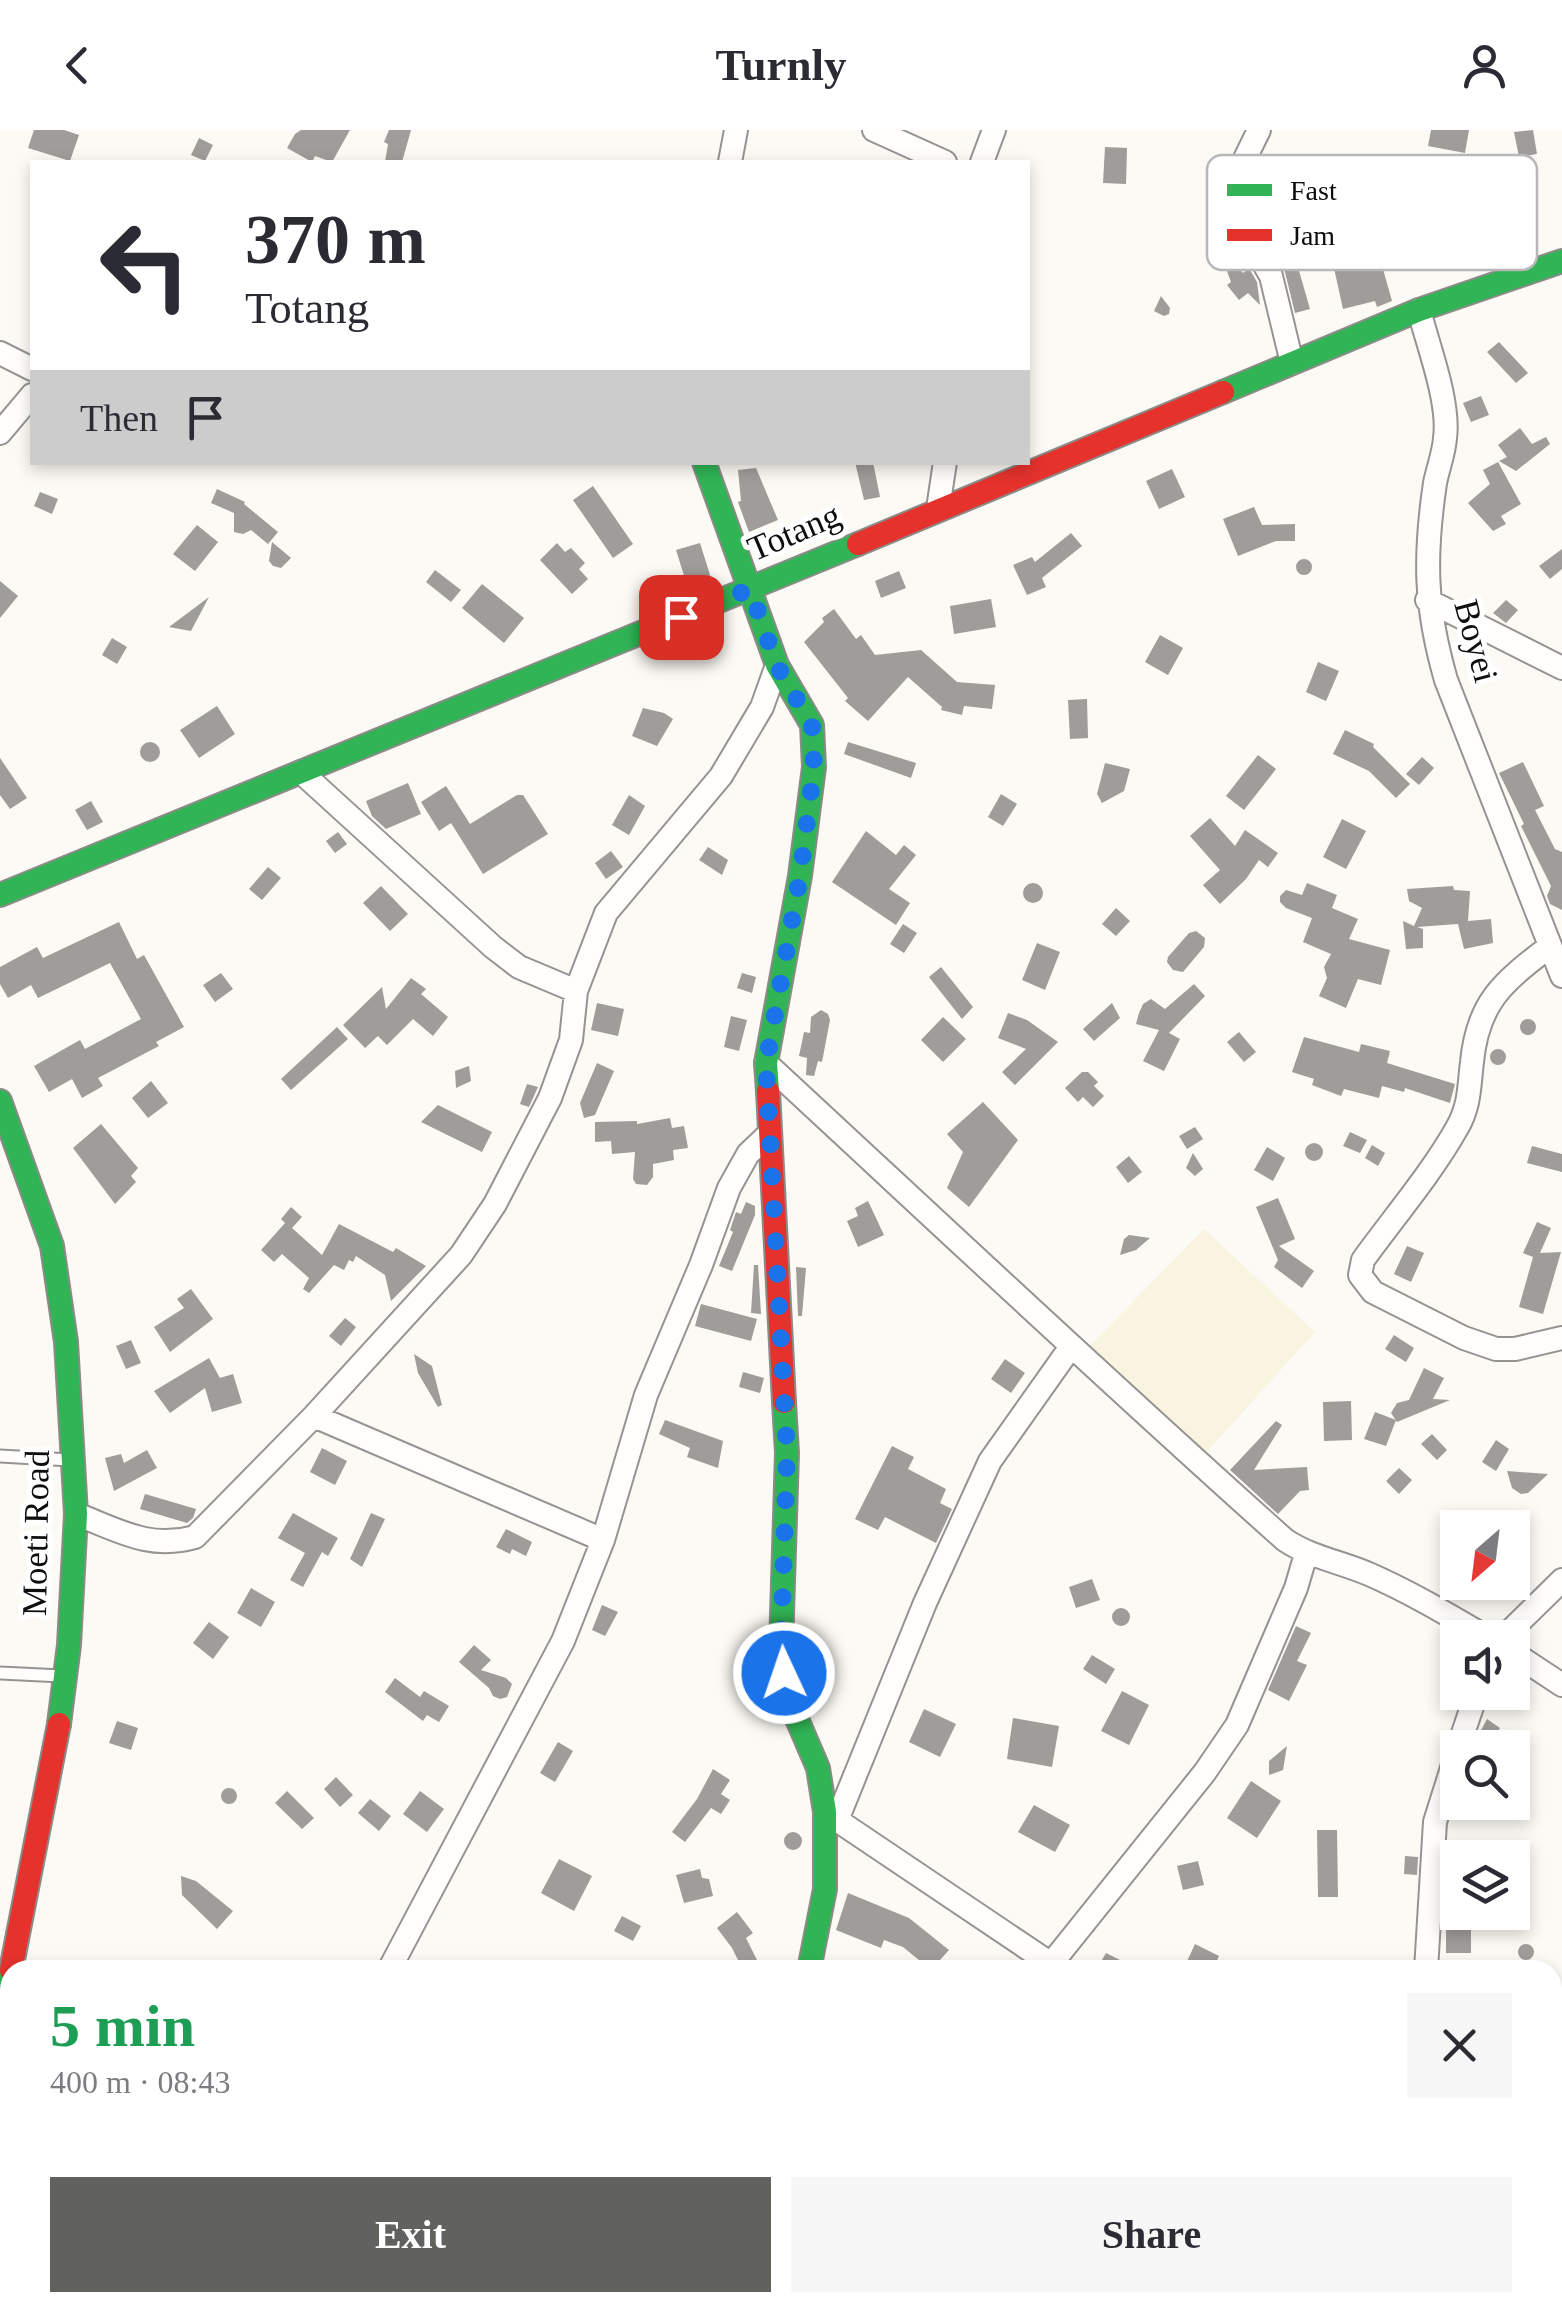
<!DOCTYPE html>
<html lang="en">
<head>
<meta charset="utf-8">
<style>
	:root { --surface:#fff; --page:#f7f7f7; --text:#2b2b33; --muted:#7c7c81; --accent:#61615e }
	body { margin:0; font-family:"Times New Roman",serif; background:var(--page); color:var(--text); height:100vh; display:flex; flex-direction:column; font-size:38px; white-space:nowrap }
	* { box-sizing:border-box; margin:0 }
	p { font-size:32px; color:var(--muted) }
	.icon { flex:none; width:55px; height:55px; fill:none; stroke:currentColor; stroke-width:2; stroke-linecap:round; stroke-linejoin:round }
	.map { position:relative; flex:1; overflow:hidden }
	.drawer { position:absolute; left:0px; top:1830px; width:1562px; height:352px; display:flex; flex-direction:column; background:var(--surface); border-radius:30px 30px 0 0; box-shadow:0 5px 15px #0003 }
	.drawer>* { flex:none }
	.hud { position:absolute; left:30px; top:30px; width:1000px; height:305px; border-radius:0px; box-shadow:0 5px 15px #0003; background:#fff; color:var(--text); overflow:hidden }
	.needle { width:65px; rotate:208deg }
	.controls { position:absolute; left:1440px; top:1380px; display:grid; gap:20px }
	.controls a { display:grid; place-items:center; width:90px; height:90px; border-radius:0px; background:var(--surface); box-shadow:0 5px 15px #0003; font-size:50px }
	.pin { position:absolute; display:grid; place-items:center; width:85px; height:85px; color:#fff; margin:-42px; border-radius:20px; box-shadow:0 5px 15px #0006 }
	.me { position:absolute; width:110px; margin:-55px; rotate:357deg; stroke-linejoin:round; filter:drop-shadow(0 0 8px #0008) }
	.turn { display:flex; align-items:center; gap:35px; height:210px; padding:0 50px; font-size:45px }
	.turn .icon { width:130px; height:130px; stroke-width:2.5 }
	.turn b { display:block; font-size:70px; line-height:85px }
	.then { display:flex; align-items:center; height:95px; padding:0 50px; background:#0003; gap:20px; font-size:38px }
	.round { display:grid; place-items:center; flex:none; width:105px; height:105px; border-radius:0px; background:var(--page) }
	.headline { display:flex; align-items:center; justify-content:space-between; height:170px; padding:0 50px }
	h1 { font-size:60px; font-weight:700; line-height:75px; color:#1e9e55 }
	.cta { display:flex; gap:20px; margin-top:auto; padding:20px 50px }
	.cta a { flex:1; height:115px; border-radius:0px; background:var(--accent); color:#fff; font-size:40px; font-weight:700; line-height:115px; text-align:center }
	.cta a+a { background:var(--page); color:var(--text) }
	header { display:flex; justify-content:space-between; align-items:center; height:130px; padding:0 50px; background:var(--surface); font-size:45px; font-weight:700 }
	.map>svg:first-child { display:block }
	.farmland { fill:#f8f4e0 }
	.building { fill:#9f9c99 }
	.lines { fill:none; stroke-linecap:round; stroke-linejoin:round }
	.lane-casing { stroke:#959492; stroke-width:15 }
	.street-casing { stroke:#959492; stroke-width:26 }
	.fast-casing { stroke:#8c8b88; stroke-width:26 }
	.jam-casing { stroke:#8c8b88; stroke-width:26 }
	.lane { stroke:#fffefd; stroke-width:11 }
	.street { stroke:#fffefd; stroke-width:22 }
	.fast { stroke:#30b455; stroke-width:22 }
	.jam { stroke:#e5322d; stroke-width:22 }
	.route { stroke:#1a73e8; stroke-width:18; stroke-dasharray:0 32.4 }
	.labels { text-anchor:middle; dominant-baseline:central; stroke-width:10; stroke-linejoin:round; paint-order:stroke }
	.street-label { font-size:35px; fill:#0e0e0e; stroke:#fff }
	.key { fill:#fff; stroke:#b7b7b7; stroke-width:2.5 }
	.key-label { font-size:28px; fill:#0e0e0e }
</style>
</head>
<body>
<header><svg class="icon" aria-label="back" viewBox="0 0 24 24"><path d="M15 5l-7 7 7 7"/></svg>Turnly<svg class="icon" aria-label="person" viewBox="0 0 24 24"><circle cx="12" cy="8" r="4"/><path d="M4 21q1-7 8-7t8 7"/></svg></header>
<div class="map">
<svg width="1562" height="2182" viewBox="0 0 1562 2182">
	<rect width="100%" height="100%" fill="#fcfaf4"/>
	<!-- farmland -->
	<path class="farmland" d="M1204,1099L1315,1202L1203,1326L1079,1227Z"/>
	<!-- building -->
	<path class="building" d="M34,0H64L79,5L70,31L28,18Z
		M301,0H350L332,32L315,26L312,32L287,18L295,4Z
		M389,0H411L402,32H385L388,14L384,12Z
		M1431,0H1469L1465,23L1428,16Z
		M1533,0L1537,24L1519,27L1514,2Z
		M199,8L213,15L205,31L191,25Z
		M1105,17L1127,18L1126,54L1103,53Z
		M1316,24L1344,36L1338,51L1310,40Z
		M1374,107L1392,171L1377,177L1375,171L1343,179L1330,120Z
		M1291,113L1310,179L1295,183L1285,142L1274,120Z
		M1217,114L1243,143L1249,138L1257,152L1260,175L1248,163L1239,170L1227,155L1231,152Z
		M1161,166L1170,178L1169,184L1164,186L1154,181Z
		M1499,212L1528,243L1516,253L1487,222Z
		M1481,266L1489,285L1471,292L1463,273Z
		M1520,298L1532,314L1546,307L1550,314L1516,341L1499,331L1507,327L1498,315Z
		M855,332H873L880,367L864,370Z
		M1498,332L1521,374L1501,386L1506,394L1493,401L1468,373L1490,354L1483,340Z
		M756,338L778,390L749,402L738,372L741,371L738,340Z
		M1172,339L1185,367L1159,379L1146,351Z
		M593,356L633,414L613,428L573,370Z
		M217,359L245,372L244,374L278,402L268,414L251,400L243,404L234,402V383L211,373Z
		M40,362L58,369L52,384L34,376Z
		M1254,377L1262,395L1295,394V411H1276L1238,426L1223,389Z
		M197,395L218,412L195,441L173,424Z
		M1071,403L1082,416L1042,448L1046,457L1027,465L1013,435L1032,427L1035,432Z
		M272,412L291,428L281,438L273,436L269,431Z
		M557,413L565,422L571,418L585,433L579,439L588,449L572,464L540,430Z
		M700,413L711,448L687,455L676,420Z
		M1562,419V439L1550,449L1539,436Z
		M1296 437a8 8 0 1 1 16 0a8 8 0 1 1-16 0Z
		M435,440L461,460L451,472L426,452Z
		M899,441L906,458L881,468L875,451Z
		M0,451L18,466L0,488Z
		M482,454L524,488L504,513L462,478Z
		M209,467L191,501L169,497Z
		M991,469L996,497L954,504L950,476Z
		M1506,470L1518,480L1506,493L1493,483Z
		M834,479L856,509L861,505L875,525L921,520L957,552L995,555L992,579L964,576L962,585L941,580L942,577L908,547L868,591L845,571L848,568L804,512L824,492L822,488Z
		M1160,505L1183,518L1168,545L1145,532Z
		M112,508L127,517L117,534L102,525Z
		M1318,532L1339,541L1326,571L1306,562Z
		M1087,569L1088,608L1070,609L1068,570Z
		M217,576L235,604L199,628L180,600Z
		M643,578L664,583L673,589L657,616L632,606Z
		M1345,600L1374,614L1373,617L1410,654L1396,668L1369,641L1333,624Z
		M848,612L916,633L911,648L844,624Z
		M140 622a10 10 0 1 1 20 0a10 10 0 1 1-20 0Z
		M1258,625L1276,639L1244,680L1226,666Z
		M1422,627L1434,638L1419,655L1406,644Z
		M0,628L27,668L10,679L0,665Z
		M1523,632L1544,676L1535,680L1555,719L1562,722V780L1550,774L1547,766L1551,756L1521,696L1524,694L1499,643Z
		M1105,633L1130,639L1124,661L1102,673L1097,664Z
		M408,653L421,684L386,699L372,686L366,671Z
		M446,656L470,694L517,665H523L548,704L483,744L451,693L439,701L421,672Z
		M1001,664L1017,674L1003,696L988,687Z
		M629,665L645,676L629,705L612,695Z
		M91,671L103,692L87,700L75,680Z
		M1210,688L1235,716L1245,700L1278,723L1268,737L1259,730L1246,749L1220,774L1203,755L1220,740L1190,706Z
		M1342,689L1366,701L1346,739L1323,727Z
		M866,701L896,725L904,715L916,725L889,759L910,773L896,795L832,752Z
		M338,702L347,714L335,723L326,711Z
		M708,717L728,730L722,745L699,730Z
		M611,721L623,737L606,749L595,733Z
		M268,737L281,748L262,770L249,759Z
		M1307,753L1337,765L1332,778L1358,789L1349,809L1390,820L1381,855L1358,849L1346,878L1319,866L1327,848L1324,837L1331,824L1303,812L1312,788L1286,778L1280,772V766L1286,760L1302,765Z
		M1023 763a10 10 0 1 1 20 0a10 10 0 1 1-20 0Z
		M381,756L408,784L390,801L363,773Z
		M1453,756L1454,760L1470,761L1468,791L1491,789L1493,813L1464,819L1458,794L1417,797L1423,799V818L1406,819L1403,791L1414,796L1422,778L1409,771L1407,759Z
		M1116,778L1130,791L1116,806L1102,794Z
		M119,792L137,829L144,825L184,897L156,912L159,916L98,948L103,956L82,968L72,949L49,962L34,936L80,910L85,919L141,889L110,833L38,868L31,855L8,868L0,854V837L37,817L43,828Z
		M903,794L917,803L904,823L890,814Z
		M1196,801L1205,808L1204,817L1183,842L1173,840L1167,832L1168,827L1189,803Z
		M1037,813L1060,822L1045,860L1022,850Z
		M941,837L973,877L962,889L929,847Z
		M221,843L233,859L215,872L203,855Z
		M742,843L756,847L752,863L737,858Z
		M411,848L426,859L421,864L448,887L433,906L413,889L387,915L378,906L365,918L343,895L382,857L386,879Z
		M1194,854L1205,866L1169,903L1180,909L1164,941L1143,931L1159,900L1136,894L1139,883L1143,874L1151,869L1165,879Z
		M597,873L624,879L618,906L591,900Z
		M1112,873L1120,888L1094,911L1083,899Z
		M821,880L828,884L830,890L822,932L818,931L814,946L806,945L807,928L799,926L804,902L810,903L811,887Z
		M1008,883L1027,890L1058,912L1015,955L1002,942L1026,919L998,908Z
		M731,886L747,890L739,921L724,917Z
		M943,887L966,909L943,932L921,910Z
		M1520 897a8 8 0 1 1 16 0a8 8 0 1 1-16 0Z
		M337,897L348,909L291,960L281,949Z
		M1239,902L1256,922L1244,932L1227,912Z
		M1304,907L1359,922L1361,914L1390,921L1387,933L1455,954L1450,973L1405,958L1404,962L1382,956L1379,968L1344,959L1341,966L1312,955L1314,949L1292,942Z
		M1490 927a8 8 0 1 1 16 0a8 8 0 1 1-16 0Z
		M597,933L614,941L595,985L584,988L580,973Z
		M469,936L471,951L456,958L455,941Z
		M1082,942H1088L1098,952L1094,956L1104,966L1093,977L1083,967L1078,972L1065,958Z
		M151,951L168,973L148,988L132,968Z
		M527,954L538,957L529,977L520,974Z
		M983,972L1018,1010L969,1077L947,1058L963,1022L947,1004Z
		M438,975L492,1002L482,1022L421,992Z
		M670,988L672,998L684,996L688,1018L673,1020L674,1030L653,1034V1047L647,1055L636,1054L633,1049L635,1022L612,1024L611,1011L595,1012V992L637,991V994Z
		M101,994L138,1038L131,1046L136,1052L115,1074L73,1018Z
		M1195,997L1203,1009L1187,1019L1179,1006Z
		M1350,1002L1367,1010L1360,1023L1343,1016Z
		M1305 1022a9 9 0 1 1 18 0a9 9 0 1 1-18 0Z
		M1372,1015L1385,1023L1378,1036L1365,1028Z
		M1532,1016L1562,1024V1042L1527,1033Z
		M1267,1017L1285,1028L1273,1051L1254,1040Z
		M1193,1023L1203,1039L1195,1046L1186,1038Z
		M1129,1026L1142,1042L1128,1053L1116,1037Z
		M1278,1068L1295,1109L1279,1116L1314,1141L1302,1158L1274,1137L1278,1130L1256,1077Z
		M868,1071L884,1105L858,1117L847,1091L858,1086L855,1078Z
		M746,1072L755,1076V1085L732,1141L719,1136L733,1102L730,1100L736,1082L741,1084Z
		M291,1077L302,1087L292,1098L322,1125L339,1094L393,1122L396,1118L426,1136L391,1171L385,1145L356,1126L353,1132L349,1130L344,1140L334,1135L309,1163L303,1159L309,1148L282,1124L274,1132L261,1120L285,1093L281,1089Z
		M1537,1092L1551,1098L1540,1123L1561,1122L1543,1184L1519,1177L1533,1127L1523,1123Z
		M1129,1105L1150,1108L1136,1120L1120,1125L1124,1109Z
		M1407,1116L1424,1123L1411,1152L1394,1144Z
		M754,1135H758L761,1184L751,1183Z
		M796,1137L806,1138L802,1186H798Z
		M191,1159L213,1189L170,1222L154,1197L184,1178L177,1169Z
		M701,1174L757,1189L751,1211L695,1196Z
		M345,1188L356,1197L341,1216L329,1206Z
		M1394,1205L1414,1218L1406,1232L1385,1219Z
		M131,1210L141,1233L126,1239L116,1216Z
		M414,1224L432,1236L442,1275L438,1277L418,1243Z
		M209,1228L220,1248L233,1244L242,1273L212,1282L205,1258L170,1283L154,1261Z
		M1005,1229L1025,1243L1011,1263L991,1249Z
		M1424,1238L1444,1248L1433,1269L1450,1270L1397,1292L1391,1283L1397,1273L1409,1270Z
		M743,1242L764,1248L760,1263L739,1257Z
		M1351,1271L1352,1310L1324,1311L1323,1272Z
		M1375,1282L1396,1290L1386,1316L1364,1309Z
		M665,1290L723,1311L718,1338L687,1327L690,1318L659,1304Z
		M1276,1291L1282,1295L1254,1340L1307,1337L1309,1360L1300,1361L1278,1384L1230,1340Z
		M1432,1304L1447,1320L1437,1330L1421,1314Z
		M1496,1310L1509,1319L1496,1341L1482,1332Z
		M892,1316L914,1327L908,1339L946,1359L940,1373L952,1379L936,1413L885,1387L878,1400L855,1389Z
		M322,1318L347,1331L335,1355L310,1342Z
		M147,1320L157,1338L114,1361L105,1328L121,1324L124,1333Z
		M1399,1338L1412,1350L1399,1364L1386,1351Z
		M1507,1341L1548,1344L1528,1363L1521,1364L1512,1358Z
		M145,1364L196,1379L193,1388L187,1393L140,1379Z
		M293,1383L338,1408L328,1426L322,1422L303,1457L290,1450L305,1423L278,1408Z
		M371,1383L385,1389L362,1437L350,1429Z
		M506,1399L532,1412L526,1426L512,1419L510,1424L496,1417Z
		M1092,1449L1100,1470L1076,1478L1069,1457Z
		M251,1458L275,1472L261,1497L237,1483Z
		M602,1475L618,1482L605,1506L592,1500Z
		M1112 1487a9 9 0 1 1 18 0a9 9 0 1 1-18 0Z
		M209,1492L229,1507L213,1529L193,1513Z
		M1296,1496L1311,1503L1297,1531L1307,1535L1289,1571L1268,1560Z
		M474,1515L491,1530L481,1540L506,1548L512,1554L507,1567L500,1569L493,1566L489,1558L459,1532Z
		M1092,1525L1115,1539L1106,1554L1083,1539Z
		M395,1548L420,1567L424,1561L449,1576L439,1592L427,1585L423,1591L385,1562Z
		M1122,1561L1149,1575L1129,1615L1101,1601Z
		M924,1579L956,1594L940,1627L909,1612Z
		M1013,1588L1059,1596L1052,1637L1007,1629Z
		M1487,1589L1500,1598L1490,1612L1479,1604Z
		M117,1591L138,1598L131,1620L109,1613Z
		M558,1612L573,1621L555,1652L540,1643Z
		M1287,1616L1283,1640L1269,1645V1631Z
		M713,1639L730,1650L721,1664L730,1670L721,1684L711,1678L685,1712L672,1702L697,1669Z
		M336,1647L353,1665L340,1677L324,1659Z
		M1251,1651L1281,1671L1257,1708L1227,1688Z
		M221 1666a8 8 0 1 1 16 0a8 8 0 1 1-16 0Z
		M287,1661L314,1688L302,1699L275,1673Z
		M420,1661L444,1679L427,1702L403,1684Z
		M370,1669L391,1686L379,1701L358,1683Z
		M1034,1675L1070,1695L1055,1722L1018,1702Z
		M1317,1700H1337L1338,1767H1318Z
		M784 1711a9 9 0 1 1 18 0a9 9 0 1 1-18 0Z
		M1405,1726L1418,1727L1417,1745L1404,1744Z
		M559,1729L592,1746L574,1781L541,1763Z
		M1198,1731L1204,1755L1183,1760L1177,1736Z
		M700,1739L702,1748L709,1749L713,1766L684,1773L676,1745Z
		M181,1746L196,1751L233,1781L217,1799L182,1765Z
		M848,1763L909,1788L949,1820L931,1840L903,1817L884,1810L881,1818L836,1800Z
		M737,1782L753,1803L746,1808L762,1840H743L732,1818L717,1798Z
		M622,1786L641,1796L633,1811L614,1801Z
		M1446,1787L1471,1788V1823H1446Z
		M1518 1822a8 8 0 1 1 16 0a8 8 0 1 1-16 0Z
		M1195,1814L1219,1826L1213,1840H1183Z
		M1106,1823L1140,1840H1096Z"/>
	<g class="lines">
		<!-- lane casing -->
		<g class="lane-casing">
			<path id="lane" d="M0,1326L70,1330
				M0,1543L62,1546
				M0,2175L38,2177"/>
		</g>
		<!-- street casing -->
		<g class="street-casing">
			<path id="street" d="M874,0L945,32
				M1259,0L1238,43L1235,73L1238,89L1271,146L1292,233
				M730,32L736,0
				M982,32L994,0
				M1419,180C1428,216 1450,272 1445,308C1444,323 1438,338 1435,353C1424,428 1425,477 1446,550L1562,846
				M0,223L32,239
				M0,303L32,265
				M938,379L945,332
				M1427,470L1562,538
				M301,642L493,817L519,837L576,861
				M1550,816C1505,851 1478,870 1472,932C1469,956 1470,976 1457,998C1431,1044 1394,1087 1363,1130L1360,1145L1373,1162L1464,1208L1496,1219H1515L1562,1208
				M766,933C939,1093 1110,1254 1285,1410C1312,1428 1342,1432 1371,1445C1412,1463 1450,1486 1488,1508
				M314,1286L603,1410
				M76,1384C118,1400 149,1420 195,1407L314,1286L461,1125L495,1074L550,968L571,910L576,861L606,783L721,646L762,577L777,535
				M1503,1508L1562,1450
				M1512,1522L1562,1555
				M1458,1618L1477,1562
				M825,1682L1051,1834L1205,1642L1237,1595L1296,1458L1306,1424
				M837,1690L925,1473L990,1331L1070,1218
				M389,1840L563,1511L603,1410L646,1265L701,1135L729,1058L748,1024L770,1003
				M1426,1840L1435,1692L1458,1619"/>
		</g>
		<!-- fast casing -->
		<g class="fast-casing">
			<path id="fast" d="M1223,262L1419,180L1562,131
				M704,332L777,535L812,595L814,637L800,746L766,933L768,961
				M0,765L858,414
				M0,971L52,1116L66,1212L76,1384L69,1515L59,1594
				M784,1272L787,1323L781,1517L788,1568L818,1638L825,1682V1759L809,1840
				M0,1909L10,1846
				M1552,1933L1562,1931"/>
		</g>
		<!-- jam casing -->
		<g class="jam-casing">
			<path id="jam" d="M858,414L1223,262
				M768,961L784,1272
				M11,1840L59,1594"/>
		</g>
		<!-- lane -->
		<use href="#lane" class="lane"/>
		<!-- street -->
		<use href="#street" class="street"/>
		<!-- fast -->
		<use href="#fast" class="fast"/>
		<!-- jam -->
		<use href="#jam" class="jam"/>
	</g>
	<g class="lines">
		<!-- route -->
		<path class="route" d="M681,487L750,459L777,536L812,595L814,637L800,746L766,934L787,1323L781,1517L784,1543"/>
	</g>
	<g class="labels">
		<!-- street labels -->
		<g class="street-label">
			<text transform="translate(794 402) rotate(-23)">Totang</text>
			<text transform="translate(1476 511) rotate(75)">Boyei</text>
			<text transform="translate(36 1403) rotate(-89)">Moeti Road</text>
		</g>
	</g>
	<!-- legend -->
	<rect x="1207" y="25" width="330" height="115" rx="15" class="key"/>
	<rect x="1227" y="54" width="45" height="12" fill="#30b455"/>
	<rect x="1227" y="99" width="45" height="12" fill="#e5322d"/>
	<g class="key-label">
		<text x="1290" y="70">Fast</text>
		<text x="1290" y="115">Jam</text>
	</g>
</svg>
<div class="controls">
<a><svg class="needle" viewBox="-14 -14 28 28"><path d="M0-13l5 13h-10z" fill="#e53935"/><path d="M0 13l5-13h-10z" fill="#7c7c81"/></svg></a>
<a><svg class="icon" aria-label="sound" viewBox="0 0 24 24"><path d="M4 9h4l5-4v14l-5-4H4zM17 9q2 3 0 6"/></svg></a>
<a><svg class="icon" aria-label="search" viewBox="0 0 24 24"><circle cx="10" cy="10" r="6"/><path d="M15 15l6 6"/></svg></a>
<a><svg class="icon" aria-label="layers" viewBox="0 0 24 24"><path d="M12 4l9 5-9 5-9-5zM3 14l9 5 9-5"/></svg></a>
</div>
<div class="pin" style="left:681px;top:487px;background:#d93025"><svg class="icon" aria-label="arrive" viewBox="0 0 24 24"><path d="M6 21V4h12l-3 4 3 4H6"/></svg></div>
<svg class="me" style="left:784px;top:1543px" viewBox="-20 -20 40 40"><circle r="17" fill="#1a73e8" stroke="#fff" stroke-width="3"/><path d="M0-11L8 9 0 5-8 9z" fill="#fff"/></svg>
<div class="hud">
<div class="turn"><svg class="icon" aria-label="left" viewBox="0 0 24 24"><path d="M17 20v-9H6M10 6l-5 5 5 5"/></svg><div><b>370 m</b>Totang</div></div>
<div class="then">Then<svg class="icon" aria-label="arrive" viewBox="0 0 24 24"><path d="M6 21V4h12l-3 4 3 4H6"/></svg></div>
</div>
<section class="drawer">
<div class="headline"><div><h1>5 min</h1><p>400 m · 08:43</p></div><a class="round"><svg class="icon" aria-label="close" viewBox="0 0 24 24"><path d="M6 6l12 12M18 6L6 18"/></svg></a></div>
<div class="cta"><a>Exit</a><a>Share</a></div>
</section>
</div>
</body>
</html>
